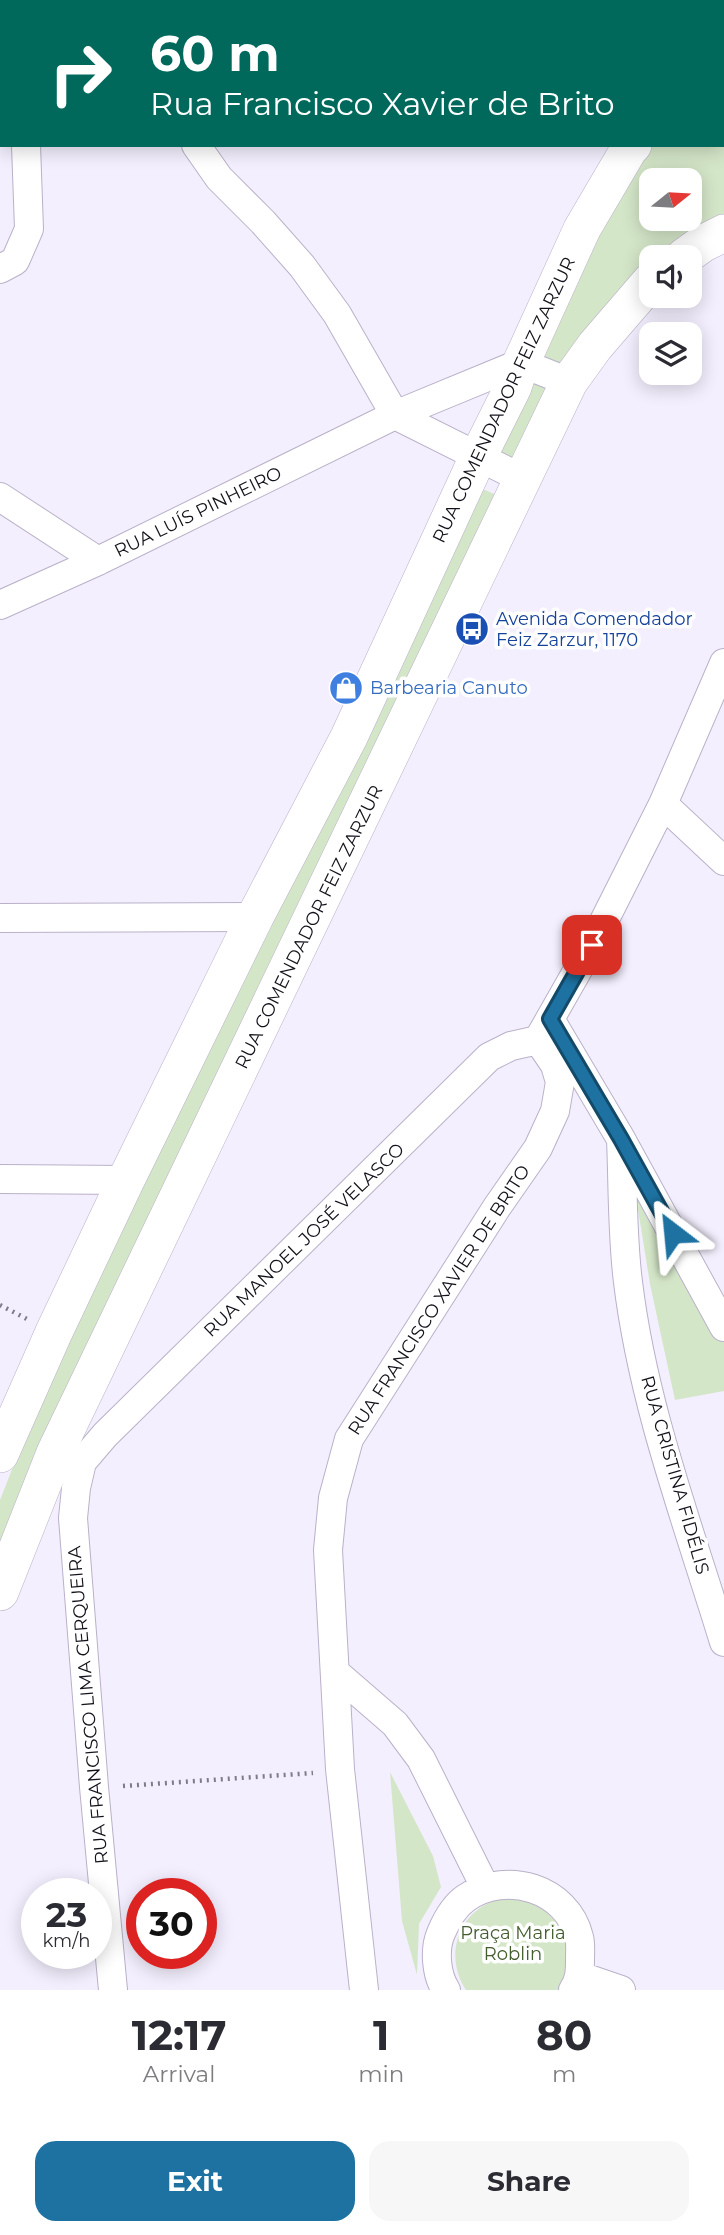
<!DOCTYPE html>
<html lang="en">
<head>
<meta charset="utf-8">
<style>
	:root { --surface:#fff; --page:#f7f7f7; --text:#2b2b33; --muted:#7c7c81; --accent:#1d72a2 }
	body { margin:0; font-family:Montserrat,sans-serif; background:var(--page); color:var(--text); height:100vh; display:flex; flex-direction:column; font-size:26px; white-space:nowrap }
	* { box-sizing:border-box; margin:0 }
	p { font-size:23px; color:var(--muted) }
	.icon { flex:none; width:38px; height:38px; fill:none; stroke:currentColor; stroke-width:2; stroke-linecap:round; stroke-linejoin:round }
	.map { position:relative; height:1990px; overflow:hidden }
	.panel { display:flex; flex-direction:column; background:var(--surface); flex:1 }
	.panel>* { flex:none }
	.guide { position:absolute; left:0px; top:0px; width:724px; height:147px; box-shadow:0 4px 18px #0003; background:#00695c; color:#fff; overflow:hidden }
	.needle { width:46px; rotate:72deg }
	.buttons { position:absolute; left:639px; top:168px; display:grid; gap:14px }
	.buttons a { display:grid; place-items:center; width:63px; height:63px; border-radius:14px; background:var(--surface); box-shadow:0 4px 18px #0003; font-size:35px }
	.speed { position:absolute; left:21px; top:1878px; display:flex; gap:14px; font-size:35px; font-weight:700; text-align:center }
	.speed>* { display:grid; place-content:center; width:91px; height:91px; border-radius:50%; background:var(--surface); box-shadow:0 4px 18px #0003; line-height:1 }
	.speed small { font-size:18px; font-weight:400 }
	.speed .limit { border:10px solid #d22; background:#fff; color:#111 }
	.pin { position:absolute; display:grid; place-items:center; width:60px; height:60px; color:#fff; margin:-30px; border-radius:14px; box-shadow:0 4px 10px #0006 }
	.me { position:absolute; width:77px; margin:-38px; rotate:331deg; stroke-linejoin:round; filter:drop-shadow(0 0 5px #0008) }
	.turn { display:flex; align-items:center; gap:24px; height:147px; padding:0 35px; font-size:32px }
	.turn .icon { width:91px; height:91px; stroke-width:2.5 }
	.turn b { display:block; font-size:49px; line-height:60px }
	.eta { display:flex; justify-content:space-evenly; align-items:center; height:119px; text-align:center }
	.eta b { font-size:42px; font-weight:700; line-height:49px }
	.cta { display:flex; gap:14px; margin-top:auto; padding:14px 35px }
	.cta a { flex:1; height:80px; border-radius:21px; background:var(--accent); color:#fff; font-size:28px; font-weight:700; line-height:80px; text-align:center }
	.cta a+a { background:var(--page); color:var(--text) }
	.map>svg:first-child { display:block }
	.green { fill:#d4e6c8; fill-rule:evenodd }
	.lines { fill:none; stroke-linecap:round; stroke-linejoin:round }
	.minor-casing { stroke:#bab1c9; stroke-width:30 }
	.major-casing { stroke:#bab1c9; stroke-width:38 }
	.path { stroke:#7f7b87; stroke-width:4.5; stroke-dasharray:2 5; stroke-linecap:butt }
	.minor { stroke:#fff; stroke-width:28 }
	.major { stroke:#fff; stroke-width:37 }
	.route-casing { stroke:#134a69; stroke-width:18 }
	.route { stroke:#1d72a2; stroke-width:12 }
	.labels { text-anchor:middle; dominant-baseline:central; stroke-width:7; stroke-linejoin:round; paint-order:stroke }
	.street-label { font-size:18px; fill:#14111a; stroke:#fff }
	.transit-label { font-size:18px; fill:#164399; stroke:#fff; text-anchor:start }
	.shop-label { font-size:18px; fill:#366cbe; stroke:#fff; text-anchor:start }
	.park-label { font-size:18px; fill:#435d2e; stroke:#fff }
</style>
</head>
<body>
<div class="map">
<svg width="724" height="1990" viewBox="0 0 724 1990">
	<rect width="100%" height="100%" fill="#f4effe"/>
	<!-- green -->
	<path class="green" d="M724,108V216L661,249L651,257V260L600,316L564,368L537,355L566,282L648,145H723ZM651,180H690V219H651Z
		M526,378L556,388L517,464L492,457Z
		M478,487L499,496L66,1388L0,1560V1500L51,1370L324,820Z
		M631,1166L724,1336V1391L675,1400L650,1284Z
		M390,1772L433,1856L441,1887L419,1924L417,1975L402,1921Z
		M518,1897L537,1902L554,1914L566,1931L571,1967L560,1990H466C444,1957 457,1913 496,1900C502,1897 511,1898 518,1897Z"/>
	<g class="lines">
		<!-- minor casing -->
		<g class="minor-casing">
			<path id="minor" d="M13,0V2
				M371,0V2
				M703,0V2
				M400,2L404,0
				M196,145L219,178L263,222L302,266L337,314L395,415
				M0,269L15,261L29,229L26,145
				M395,415L523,479
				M0,497L98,561
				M0,605L98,561L395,415L521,363L569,382
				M663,804L724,861
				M0,918L255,917
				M550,1019L621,1139L724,1327
				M538,1040L592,945L663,804L724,663
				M621,1139C623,1186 622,1235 628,1282C643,1406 688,1524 724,1642
				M0,1179L126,1180
				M335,1672L395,1724L421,1759L485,1887
				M580,1976L621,1990
				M113,1990L94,1787L73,1518L76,1488L82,1462L105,1435L489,1057L511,1046L538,1040
				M364,1990L340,1769L328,1550L333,1498L349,1439L497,1207L538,1148L555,1111L560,1082L555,1065L538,1040
				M446,1990C436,1975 434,1949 441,1933C447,1919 454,1906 466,1898C506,1870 567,1888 579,1937C581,1944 580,1952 580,1959C580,1971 580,1980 573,1990"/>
		</g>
		<!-- major casing -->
		<g class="major-casing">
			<path id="major" d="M723,89H724
				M684,257L702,244L724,233
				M0,1454L54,1332L126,1180L255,917L349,737L478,457L513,387L521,363L582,229L629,149L633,145
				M0,1592L55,1453L569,382L595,346L651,281"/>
		</g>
		<!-- path -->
		<path class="path" d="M0,1305L27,1319
			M123,1786L313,1773"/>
		<!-- minor -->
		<use href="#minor" class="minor"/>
		<!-- major -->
		<use href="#major" class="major"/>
	</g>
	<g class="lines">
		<!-- route casing -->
		<g class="route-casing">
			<path id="route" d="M592,945L550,1019L621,1139L673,1233"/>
		</g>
		<!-- route -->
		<use href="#route" class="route"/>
	</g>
	<!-- icons -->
	<defs>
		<g id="bus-disc" transform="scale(1.75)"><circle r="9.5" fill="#1a4fb4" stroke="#fff"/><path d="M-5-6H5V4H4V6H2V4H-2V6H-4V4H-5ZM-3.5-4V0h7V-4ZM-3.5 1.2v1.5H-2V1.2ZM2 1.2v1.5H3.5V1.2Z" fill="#fff"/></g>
		<g id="shop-disc" transform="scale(1.75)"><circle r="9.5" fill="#3f7fe0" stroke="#fff"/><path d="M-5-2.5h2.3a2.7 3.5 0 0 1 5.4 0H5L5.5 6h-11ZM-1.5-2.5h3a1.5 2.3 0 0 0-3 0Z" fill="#fff"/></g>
	</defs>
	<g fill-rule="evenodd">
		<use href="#bus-disc" x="472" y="629"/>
		<use href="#shop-disc" x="346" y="688"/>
	</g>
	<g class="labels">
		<!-- street labels -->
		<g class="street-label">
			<text transform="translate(504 400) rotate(-65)">RUA COMENDADOR FEIZ ZARZUR</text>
			<text transform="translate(198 512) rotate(-26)">RUA LUÍS PINHEIRO</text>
			<text transform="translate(309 927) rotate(-64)">RUA COMENDADOR FEIZ ZARZUR</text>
			<text transform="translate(304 1240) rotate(-44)">RUA MANOEL JOSÉ VELASCO</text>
			<text transform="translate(439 1300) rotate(-57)">RUA FRANCISCO XAVIER DE BRITO</text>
			<text transform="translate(675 1475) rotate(74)">RUA CRISTINA FIDÉLIS</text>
			<text transform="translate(88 1705) rotate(-95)">RUA FRANCISCO LIMA CERQUEIRA</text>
		</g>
		<!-- transit labels -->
		<g class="transit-label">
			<text x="496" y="619">Avenida Comendador<tspan x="496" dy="21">Feiz Zarzur, 1170</tspan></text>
		</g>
		<!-- shop labels -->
		<g class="shop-label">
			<text x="370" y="688">Barbearia Canuto</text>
		</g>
		<!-- park labels -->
		<g class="park-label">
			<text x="513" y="1933">Praça Maria<tspan x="513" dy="21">Roblin</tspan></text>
		</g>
	</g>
</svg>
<div class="buttons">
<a><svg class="needle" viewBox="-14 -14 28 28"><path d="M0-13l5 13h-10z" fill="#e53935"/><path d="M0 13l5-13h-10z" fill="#7c7c81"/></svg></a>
<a><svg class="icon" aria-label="sound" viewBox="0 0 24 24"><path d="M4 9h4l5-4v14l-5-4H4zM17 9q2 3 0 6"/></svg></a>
<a><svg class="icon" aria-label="layers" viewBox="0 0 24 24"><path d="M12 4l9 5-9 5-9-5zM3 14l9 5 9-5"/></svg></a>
</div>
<div class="speed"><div>23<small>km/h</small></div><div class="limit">30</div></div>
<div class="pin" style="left:592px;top:945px;background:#d93025"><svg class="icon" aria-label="arrive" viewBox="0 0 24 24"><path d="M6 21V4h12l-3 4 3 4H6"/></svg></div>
<svg class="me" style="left:673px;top:1233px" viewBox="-20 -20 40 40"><path d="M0-17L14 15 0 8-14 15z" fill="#1d72a2" stroke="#fff" stroke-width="4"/></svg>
<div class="guide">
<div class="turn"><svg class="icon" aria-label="right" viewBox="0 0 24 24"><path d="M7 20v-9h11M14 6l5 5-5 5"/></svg><div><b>60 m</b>Rua Francisco Xavier de Brito</div></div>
</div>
</div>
<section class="panel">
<div class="eta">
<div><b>12:17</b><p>Arrival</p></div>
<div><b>1</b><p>min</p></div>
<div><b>80</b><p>m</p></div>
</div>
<div class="cta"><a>Exit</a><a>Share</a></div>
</section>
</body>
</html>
